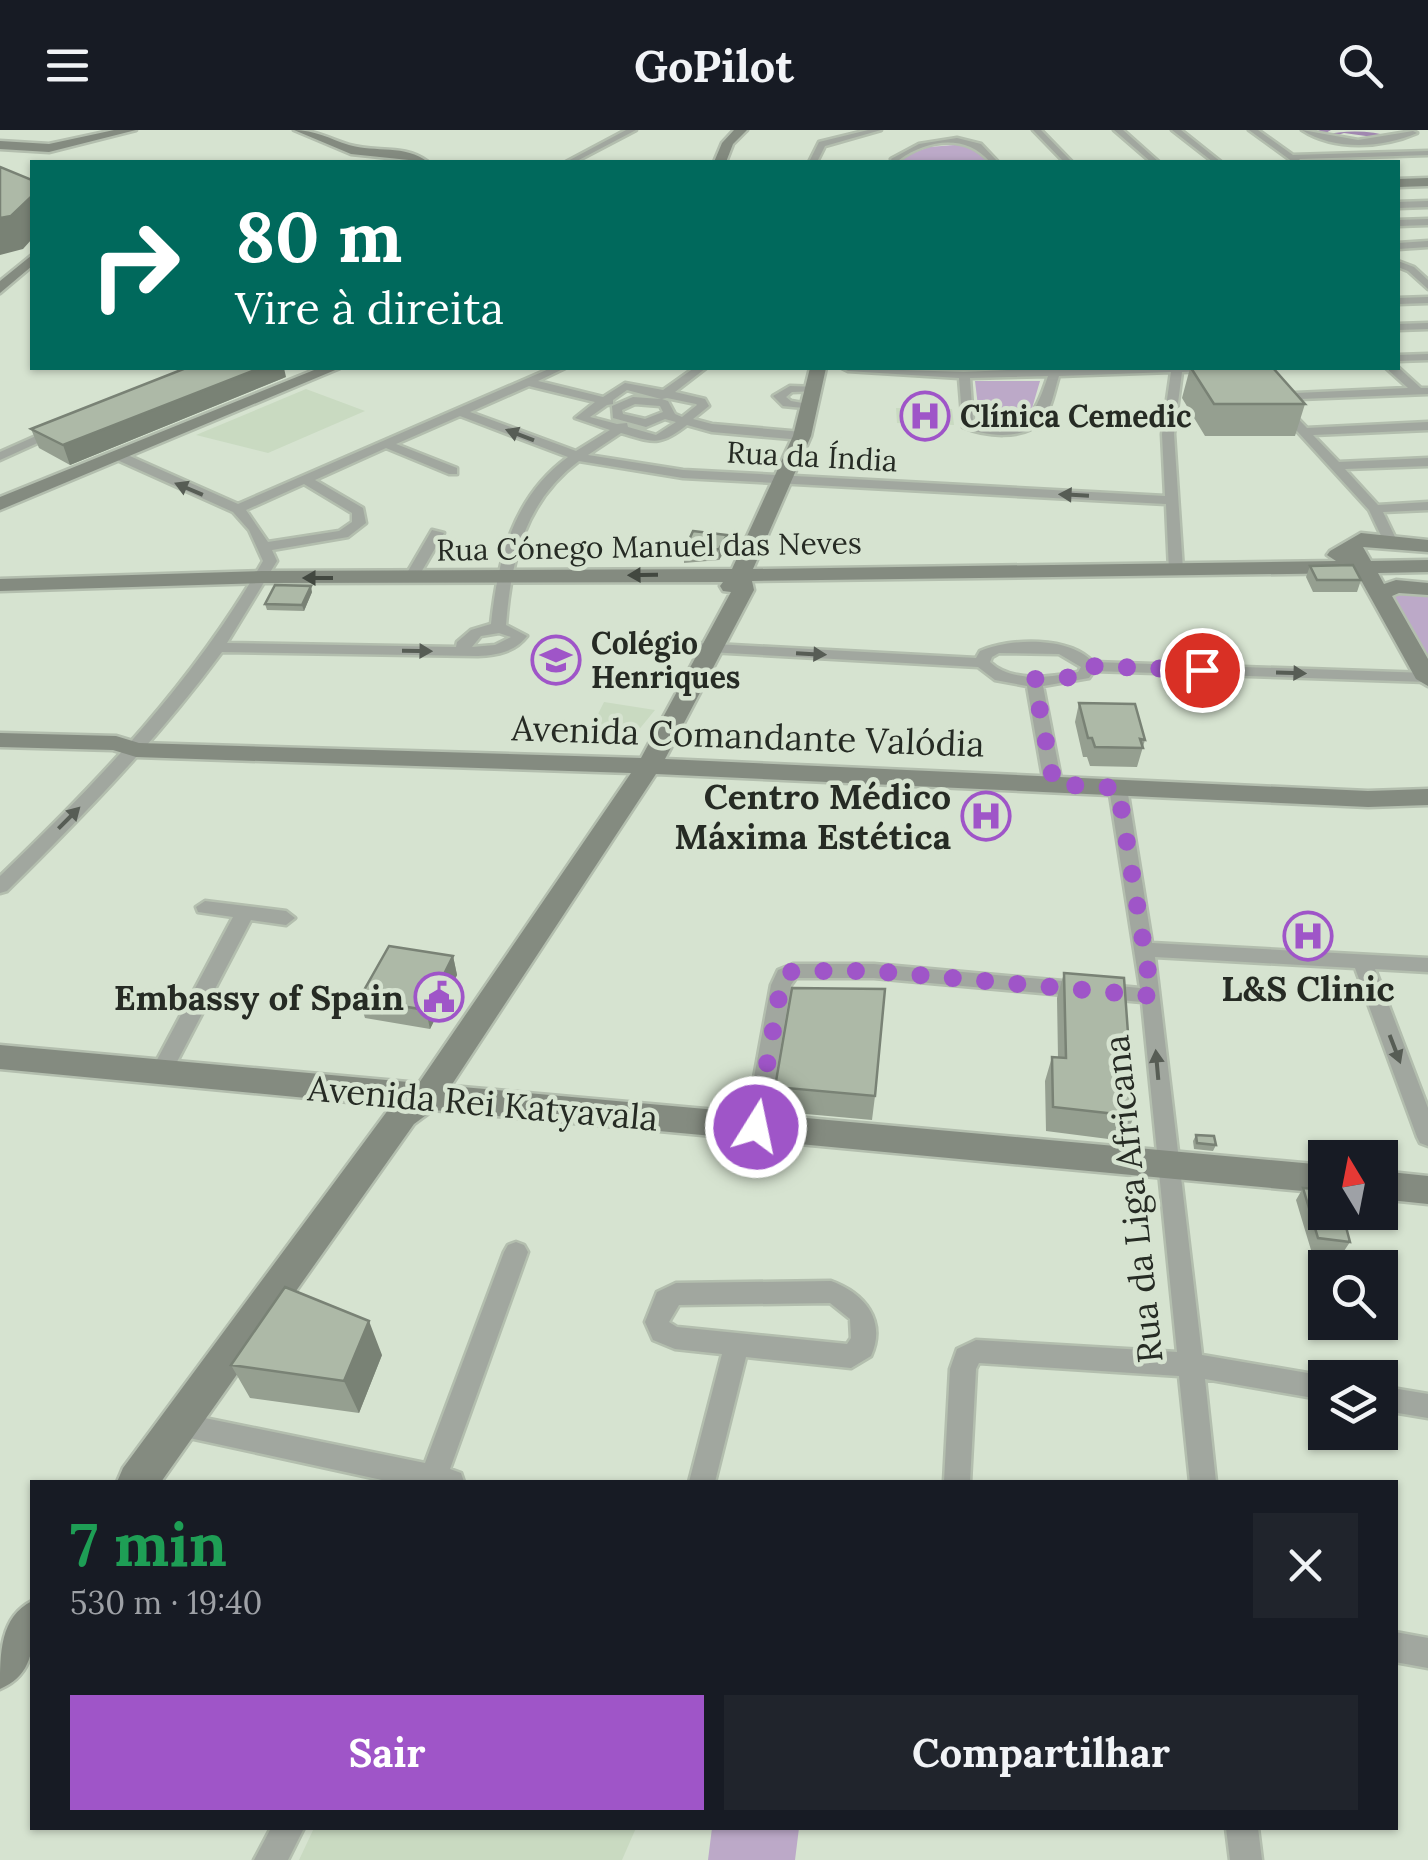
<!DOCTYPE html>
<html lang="pt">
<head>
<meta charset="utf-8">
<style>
	:root { --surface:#171b24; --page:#20242c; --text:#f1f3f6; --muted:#9ea1a6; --accent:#9f55c8 }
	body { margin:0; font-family:Lora,serif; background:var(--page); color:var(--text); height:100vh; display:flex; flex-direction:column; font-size:38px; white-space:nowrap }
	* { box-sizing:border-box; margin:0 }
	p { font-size:32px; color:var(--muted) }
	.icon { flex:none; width:55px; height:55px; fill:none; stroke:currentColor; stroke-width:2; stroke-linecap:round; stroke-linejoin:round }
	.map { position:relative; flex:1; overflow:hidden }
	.side { position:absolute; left:30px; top:1350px; width:1368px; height:350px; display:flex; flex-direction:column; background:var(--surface); border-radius:0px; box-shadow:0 2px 8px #0004 }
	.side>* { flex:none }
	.guide { position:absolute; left:30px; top:30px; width:1370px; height:210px; border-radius:0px; box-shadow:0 2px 8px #0004; background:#00695c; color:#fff; overflow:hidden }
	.needle { width:65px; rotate:350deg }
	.tools { position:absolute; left:1308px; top:1010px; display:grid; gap:20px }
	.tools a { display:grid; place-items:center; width:90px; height:90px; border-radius:0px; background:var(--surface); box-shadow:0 2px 8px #0004; font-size:50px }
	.pin { position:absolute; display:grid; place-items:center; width:85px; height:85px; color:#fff; margin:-42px; border:5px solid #fff; border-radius:50%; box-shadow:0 2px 10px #0007 }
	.me { position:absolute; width:110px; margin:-55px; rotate:10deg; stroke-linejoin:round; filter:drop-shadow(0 0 8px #0008) }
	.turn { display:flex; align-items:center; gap:35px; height:210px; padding:0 40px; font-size:45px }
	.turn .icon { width:130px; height:130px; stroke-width:2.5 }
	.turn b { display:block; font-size:70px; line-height:85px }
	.round { display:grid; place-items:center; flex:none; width:105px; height:105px; border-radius:0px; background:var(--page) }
	.overview { display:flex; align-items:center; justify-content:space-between; height:170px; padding:0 40px }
	h1 { font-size:60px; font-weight:700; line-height:75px; color:#1e9e55 }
	.button { display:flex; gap:20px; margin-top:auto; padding:20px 40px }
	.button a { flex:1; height:115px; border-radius:0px; background:var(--accent); color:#fff; font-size:40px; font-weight:700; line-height:115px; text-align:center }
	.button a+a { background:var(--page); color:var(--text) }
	header { display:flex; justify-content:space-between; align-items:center; height:130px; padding:0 40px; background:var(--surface); font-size:45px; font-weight:700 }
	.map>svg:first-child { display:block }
	.built { fill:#c9dac1 }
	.green { fill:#bca9c8 }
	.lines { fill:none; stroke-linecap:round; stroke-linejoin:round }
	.canal { fill:#a087b0; fill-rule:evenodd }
	.street-casing { stroke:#b3beae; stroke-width:5 }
	.secondary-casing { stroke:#b3beae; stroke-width:5 }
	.street { fill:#a1a79f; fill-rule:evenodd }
	.secondary { fill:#848b80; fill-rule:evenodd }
	.wall { fill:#959f90 }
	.shaded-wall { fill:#798275 }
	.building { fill:#adb9a7; stroke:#798275; stroke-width:2.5 }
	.oneway { fill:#575d55 }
	.oneway2 { fill:#424840 }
	.route { stroke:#9f55c8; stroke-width:18; stroke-dasharray:0 32.4 }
	.labels { text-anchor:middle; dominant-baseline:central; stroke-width:9; stroke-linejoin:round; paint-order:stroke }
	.far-poi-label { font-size:30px; font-weight:bold; fill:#262b24; stroke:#d6e3d0; text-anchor:start }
	.far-street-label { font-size:30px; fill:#262b24; stroke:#d6e3d0 }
	.street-label { font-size:35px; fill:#262b24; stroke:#d6e3d0 }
	.poi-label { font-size:35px; font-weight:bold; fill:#262b24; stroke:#d6e3d0; text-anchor:end }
</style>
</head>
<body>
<header><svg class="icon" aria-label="menu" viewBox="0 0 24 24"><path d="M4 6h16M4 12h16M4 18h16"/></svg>GoPilot<svg class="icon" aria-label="search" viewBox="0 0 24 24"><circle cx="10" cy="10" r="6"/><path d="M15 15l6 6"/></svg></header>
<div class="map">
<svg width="1428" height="1730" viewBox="0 0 1428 1730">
	<rect width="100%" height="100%" fill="#d6e3d0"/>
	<!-- built -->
	<path class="built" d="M306,259L365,281L268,323L196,305Z
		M896,278L952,279L954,295L897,293Z
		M604,572L655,580L628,613L585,610Z
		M314,1698H636L622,1730H299Z"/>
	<!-- green -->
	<path class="green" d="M967,14L974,16L988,32H901L902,27L929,17Z
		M975,251H1040L1028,292L1004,297L980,293Z
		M1395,462L1428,463V530L1392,469Z
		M712,1698H799L795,1730H708Z"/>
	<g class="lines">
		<!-- canal -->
		<path class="canal" d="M1320,0H1331L1322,5C1346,0 1370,0 1392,7L1388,9L1344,3L1321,10L1312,4Z"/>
		<!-- street casing -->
		<g class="street-casing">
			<path id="street" d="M626,0H636L575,32H566Z
				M868,0H881L825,16L817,32H809L819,12Z
				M1033,0H1041L1072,32H1064Z
				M1114,0H1123L1159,32H1151Z
				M1172,0H1181L1221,32H1213Z
				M1249,0H1258L1293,25L1428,21V25L1299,29L1302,32H1293Z
				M1302,0L1358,10L1413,1L1417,3C1383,18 1334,21 1302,0Z
				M957,8L981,14L998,32H990C966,4 928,9 899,30L901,32H893L891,29L919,14Z
				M1428,71V77L1398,78V72Z
				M1428,89V95L1398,96V90Z
				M1428,111V117L1398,119V113Z
				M1398,131L1414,137L1428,150V159L1408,141L1398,137Z
				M1428,167V173L1398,174V168Z
				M1428,193V199L1398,200V194Z
				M1428,224V230L1398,231V225Z
				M1398,237L1421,258H1428V264L1274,270L1268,267L1274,264L1408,258L1386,238Z
				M551,238H565L538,251L603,267L625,253L663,260L694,238H706L675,262L705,269L709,276L693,289L712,294L802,302L808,306L802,310L712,302L687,295C659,317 653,312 621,303L588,325L683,340L1165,366L1162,304L1171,242L1059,246C1054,261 1052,279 1041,291C1023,311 984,306 963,297L959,248L848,241L842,238L964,242L1051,238H1212L1207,241L1182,242L1174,304L1183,440L1176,444L1169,440L1166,374L683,348L579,331C525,371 511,430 506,495L527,506C515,522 497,525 478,526L222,522C158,609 83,686 7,761L0,763V746C101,649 194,551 263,431L249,400L233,382L115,329V323H123L238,374ZM1048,246C1035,286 1021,313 973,292L970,248ZM529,256L595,272L575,288L610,300L576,321L470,282ZM627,260L661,269L633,267L612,276L613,288L646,297L665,289L676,292L656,305L628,297L627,293L617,294L590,287L607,275L613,274V270ZM667,268L696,274L697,275L682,287L675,284L668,271L662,269ZM635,274L660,276L663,282L645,289L623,284L622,280ZM460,286L568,327C513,367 498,429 491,494L471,500L457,512L456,517L227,513L277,431L272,420L348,407L366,393L363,378L315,350L386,318L449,344H457V338L396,314ZM304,354L352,383V392L339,401L268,412L246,380ZM499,503L511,507L495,515L472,517L481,506Z
				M790,256L818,257V261L792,262L786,267L791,271L814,275V279L783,276L773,266Z
				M1276,274H1284L1307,298L1428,292V300L1313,305L1339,332L1428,328V336L1345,339L1378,375L1428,372V380L1383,382L1396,409L1384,412L1369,380L1276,278Z
				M54,298L64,301L0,330V322Z
				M432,400L444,403L416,451H406L404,448Z
				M696,513L976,528L980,521C1010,508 1069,506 1093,532L1427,543L1428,552L1094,541L1089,548L1043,556L1062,654L1053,659L1044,654L1027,556L995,550L978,537L691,521V515ZM999,523L1059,524L1081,537L1078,542C1051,547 1012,553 990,532L992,527Z
				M1118,653L1127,658L1152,813L1428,828V842L1375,839L1428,978V1016L1420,1013L1417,1007L1355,838L1155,827L1202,1225L1325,1246L1329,1248H1325V1270L1205,1249L1216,1352H1190L1179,1246L979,1233L976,1239L970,1352H944L950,1239L957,1219L976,1210L1177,1222L1142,872L874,848H796L791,855L767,997L764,1003L756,1006L748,1003L745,997L771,855L778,840L793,834H874L1140,858L1109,658Z
				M205,771L286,781L295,788L286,795L251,790L168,949H154L150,943L233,787L198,782L196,777Z
				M516,1112L524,1115L528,1122L450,1339L461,1343L464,1352H391L171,1304L167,1295L171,1286L180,1283L425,1333L504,1122L508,1115Z
				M831,1151C864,1163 887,1190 871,1226L851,1238L746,1227L715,1352H689L722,1224L675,1219L653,1210L645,1192L657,1162L676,1153ZM830,1173L850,1189L851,1208L847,1214L677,1197L669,1192L679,1175Z
				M1380,1256L1428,1264V1288L1380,1280Z
				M1395,1502L1428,1508V1538L1395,1532Z
				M271,1698H304L288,1730H254Z
				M1226,1698H1258L1262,1730H1230Z"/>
		</g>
		<!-- secondary casing -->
		<g class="secondary-casing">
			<path id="secondary" d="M114,0H136L49,22L0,19V11L49,14Z
				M294,0C315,0 330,9 349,15C376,23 405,14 428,32L351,24Z
				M734,0H747L733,14L726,32H714L722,13Z
				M1428,48V56L1398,57V49Z
				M32,125V136L0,163V151Z
				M319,238H340L0,380V367Z
				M810,238H826L811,306L753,439L1336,431L1327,425L1330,421L1361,403L1428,410V422L1363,417L1371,431L1428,430V442L1378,443L1384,454L1396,450L1428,453V465L1399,463L1392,466L1428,529V556L1416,549L1357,443L752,451L754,460L665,629L1368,661L1428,659V675L1368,677L656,644L451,956L1325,1035V1063L433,980L414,994L161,1352H117L123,1338L391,976L0,939V915L419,953L631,643L136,627L113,620L0,617V603L116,606L139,613L641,628L731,462L723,461L720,456L723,452L262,453L0,461V449L262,441L732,439L793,306Z
				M1380,1041L1428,1046V1074L1380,1069Z
				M32,1471C34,1507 38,1543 0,1559C0,1523 0,1487 32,1471Z"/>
		</g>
		<!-- street -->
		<use href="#street" class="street"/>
		<!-- secondary -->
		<use href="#secondary" class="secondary"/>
	</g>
	<!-- wall -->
	<path class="wall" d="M1190,238L1305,274L1295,306H1205L1182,268Z
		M286,247L70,335L39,318L31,299Z
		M727,417L719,430L684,433V421Z
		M1310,436L1361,450L1357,462H1313L1306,447Z
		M312,462L304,481L267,480L265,474Z
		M1079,573L1145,610L1137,637L1090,636L1087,627H1083L1075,592Z
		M453,826L457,845L430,899L365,888L359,869Z
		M1064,843L1134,986L1124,1011L1046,1001L1045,951L1052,927H1058L1057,868Z
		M775,957L875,966L872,990L773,981Z
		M1196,1005L1216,1015L1213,1021L1194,1019L1193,1011Z
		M1303,1058L1350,1112L1342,1124L1311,1120L1296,1070Z
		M382,1225L359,1283L250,1268L231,1235Z"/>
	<!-- shaded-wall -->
	<path class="shaded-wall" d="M32,66V109L23,119L0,125V88Z
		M260,238H284L286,247L70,335L63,315Z
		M727,405V417L719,430V419Z
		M311,456L312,462L304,481L302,475Z
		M453,826L457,845L430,899L426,880Z
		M369,1191L382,1225L359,1283L344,1251Z"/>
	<!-- building -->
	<path class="building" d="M0,37L32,50V66L11,86L0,88Z
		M186,238H260L63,315L31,299Z
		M1191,238H1273L1305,274H1214Z
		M693,401L727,405L719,419L684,421Z
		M1353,435L1361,450H1317L1310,436Z
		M275,455L311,456L302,475L265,474Z
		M1079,573L1135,574L1145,610L1140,609L1143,618L1095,617L1092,608H1088Z
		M389,816L453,826L426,880L359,869Z
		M1064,843L1124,848L1134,986L1053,977L1052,927L1066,928Z
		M792,858L885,859L875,966L775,957Z
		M1196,1005L1214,1006L1216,1015L1197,1013Z
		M1303,1058L1325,1060V1082H1342L1350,1112L1318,1108Z
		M285,1157L369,1191L344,1251L231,1235Z"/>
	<!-- one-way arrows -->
	<defs><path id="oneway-solid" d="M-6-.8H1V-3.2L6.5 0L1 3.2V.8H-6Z" transform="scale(2.5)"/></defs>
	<g class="oneway">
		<use href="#oneway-solid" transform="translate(520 305) rotate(-159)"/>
		<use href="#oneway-solid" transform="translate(189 359) rotate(-157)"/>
		<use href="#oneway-solid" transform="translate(1074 365) rotate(-177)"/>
		<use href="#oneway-solid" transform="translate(417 521) rotate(1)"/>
		<use href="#oneway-solid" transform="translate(811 524) rotate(3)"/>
		<use href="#oneway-solid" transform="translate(1291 543) rotate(2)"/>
		<use href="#oneway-solid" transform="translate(69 688) rotate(-45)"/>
		<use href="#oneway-solid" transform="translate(1395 919) rotate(69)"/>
		<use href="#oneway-solid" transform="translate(1157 935) rotate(-95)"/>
	</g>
	<g class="oneway2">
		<use href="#oneway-solid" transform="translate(643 445) rotate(179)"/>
		<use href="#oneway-solid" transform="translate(318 448) rotate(-180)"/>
	</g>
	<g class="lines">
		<!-- route -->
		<path class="route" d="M756,997L781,855L785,845L793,841H874L1152,866L1118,658L1054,654L1034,549L1077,547L1084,545L1089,536L1202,540"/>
	</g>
	<!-- icons -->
	<defs>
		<g id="hospital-ring" transform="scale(2.5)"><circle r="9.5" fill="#d6e3d0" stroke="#9f55c8" stroke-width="1.5"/><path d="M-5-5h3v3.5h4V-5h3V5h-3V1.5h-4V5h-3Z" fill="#9f55c8"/></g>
		<g id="university-ring" transform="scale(2.5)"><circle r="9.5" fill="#d6e3d0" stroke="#9f55c8" stroke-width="1.5"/><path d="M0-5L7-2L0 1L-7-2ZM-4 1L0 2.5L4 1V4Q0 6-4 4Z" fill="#9f55c8"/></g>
		<g id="civic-ring" transform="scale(2.5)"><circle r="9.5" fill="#d6e3d0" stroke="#9f55c8" stroke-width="1.5"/><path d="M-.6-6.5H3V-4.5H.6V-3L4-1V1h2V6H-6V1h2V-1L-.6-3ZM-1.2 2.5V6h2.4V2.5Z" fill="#9f55c8"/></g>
	</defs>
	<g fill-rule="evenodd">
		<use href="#hospital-ring" x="925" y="286"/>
		<use href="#university-ring" x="556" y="530"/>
		<use href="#hospital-ring" x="986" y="686"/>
		<use href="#hospital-ring" x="1308" y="806"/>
		<use href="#civic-ring" x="439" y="867"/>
	</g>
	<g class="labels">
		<!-- far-poi labels -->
		<g class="far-poi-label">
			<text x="960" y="286">Clínica Cemedic</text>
			<text x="591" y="513">Colégio<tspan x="591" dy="34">Henriques</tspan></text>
		</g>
		<!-- far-street labels -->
		<g class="far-street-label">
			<text transform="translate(812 326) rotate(3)">Rua da Índia</text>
			<text transform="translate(649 416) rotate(-1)">Rua Cónego Manuel das Neves</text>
		</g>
		<!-- street labels -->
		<g class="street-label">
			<text transform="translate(748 606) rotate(2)">Avenida Comandante Valódia</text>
			<text transform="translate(483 973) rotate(5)">Avenida Rei Katyavala</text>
			<text transform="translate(1133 1069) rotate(-96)">Rua da Liga Africana</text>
		</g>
		<!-- poi labels -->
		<g class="poi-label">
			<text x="951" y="666">Centro Médico<tspan x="951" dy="40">Máxima Estética</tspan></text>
			<text x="1308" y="858" text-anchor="middle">L&amp;S Clinic</text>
			<text x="404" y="867">Embassy of Spain</text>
		</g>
	</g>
</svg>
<div class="tools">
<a><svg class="needle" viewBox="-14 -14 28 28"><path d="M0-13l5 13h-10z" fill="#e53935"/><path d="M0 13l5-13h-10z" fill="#9ea1a6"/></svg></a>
<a><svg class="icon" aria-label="search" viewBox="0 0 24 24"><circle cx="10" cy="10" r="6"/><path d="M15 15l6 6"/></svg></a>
<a><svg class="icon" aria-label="layers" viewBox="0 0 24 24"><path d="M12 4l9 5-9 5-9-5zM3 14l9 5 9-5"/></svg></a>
</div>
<div class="pin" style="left:1202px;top:540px;background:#d93025"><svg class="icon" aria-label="arrive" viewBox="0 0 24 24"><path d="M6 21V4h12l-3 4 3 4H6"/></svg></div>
<svg class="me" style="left:756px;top:997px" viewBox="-20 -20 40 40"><circle r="17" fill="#9f55c8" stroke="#fff" stroke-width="3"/><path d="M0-11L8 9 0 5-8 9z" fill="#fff"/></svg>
<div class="guide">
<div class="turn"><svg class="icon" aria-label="right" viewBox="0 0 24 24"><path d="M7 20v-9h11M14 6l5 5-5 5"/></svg><div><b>80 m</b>Vire à direita</div></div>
</div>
<section class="side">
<div class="overview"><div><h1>7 min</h1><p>530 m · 19:40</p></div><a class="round"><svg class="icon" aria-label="close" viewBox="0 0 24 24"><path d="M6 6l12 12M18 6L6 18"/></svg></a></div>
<div class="button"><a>Sair</a><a>Compartilhar</a></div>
</section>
</div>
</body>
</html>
